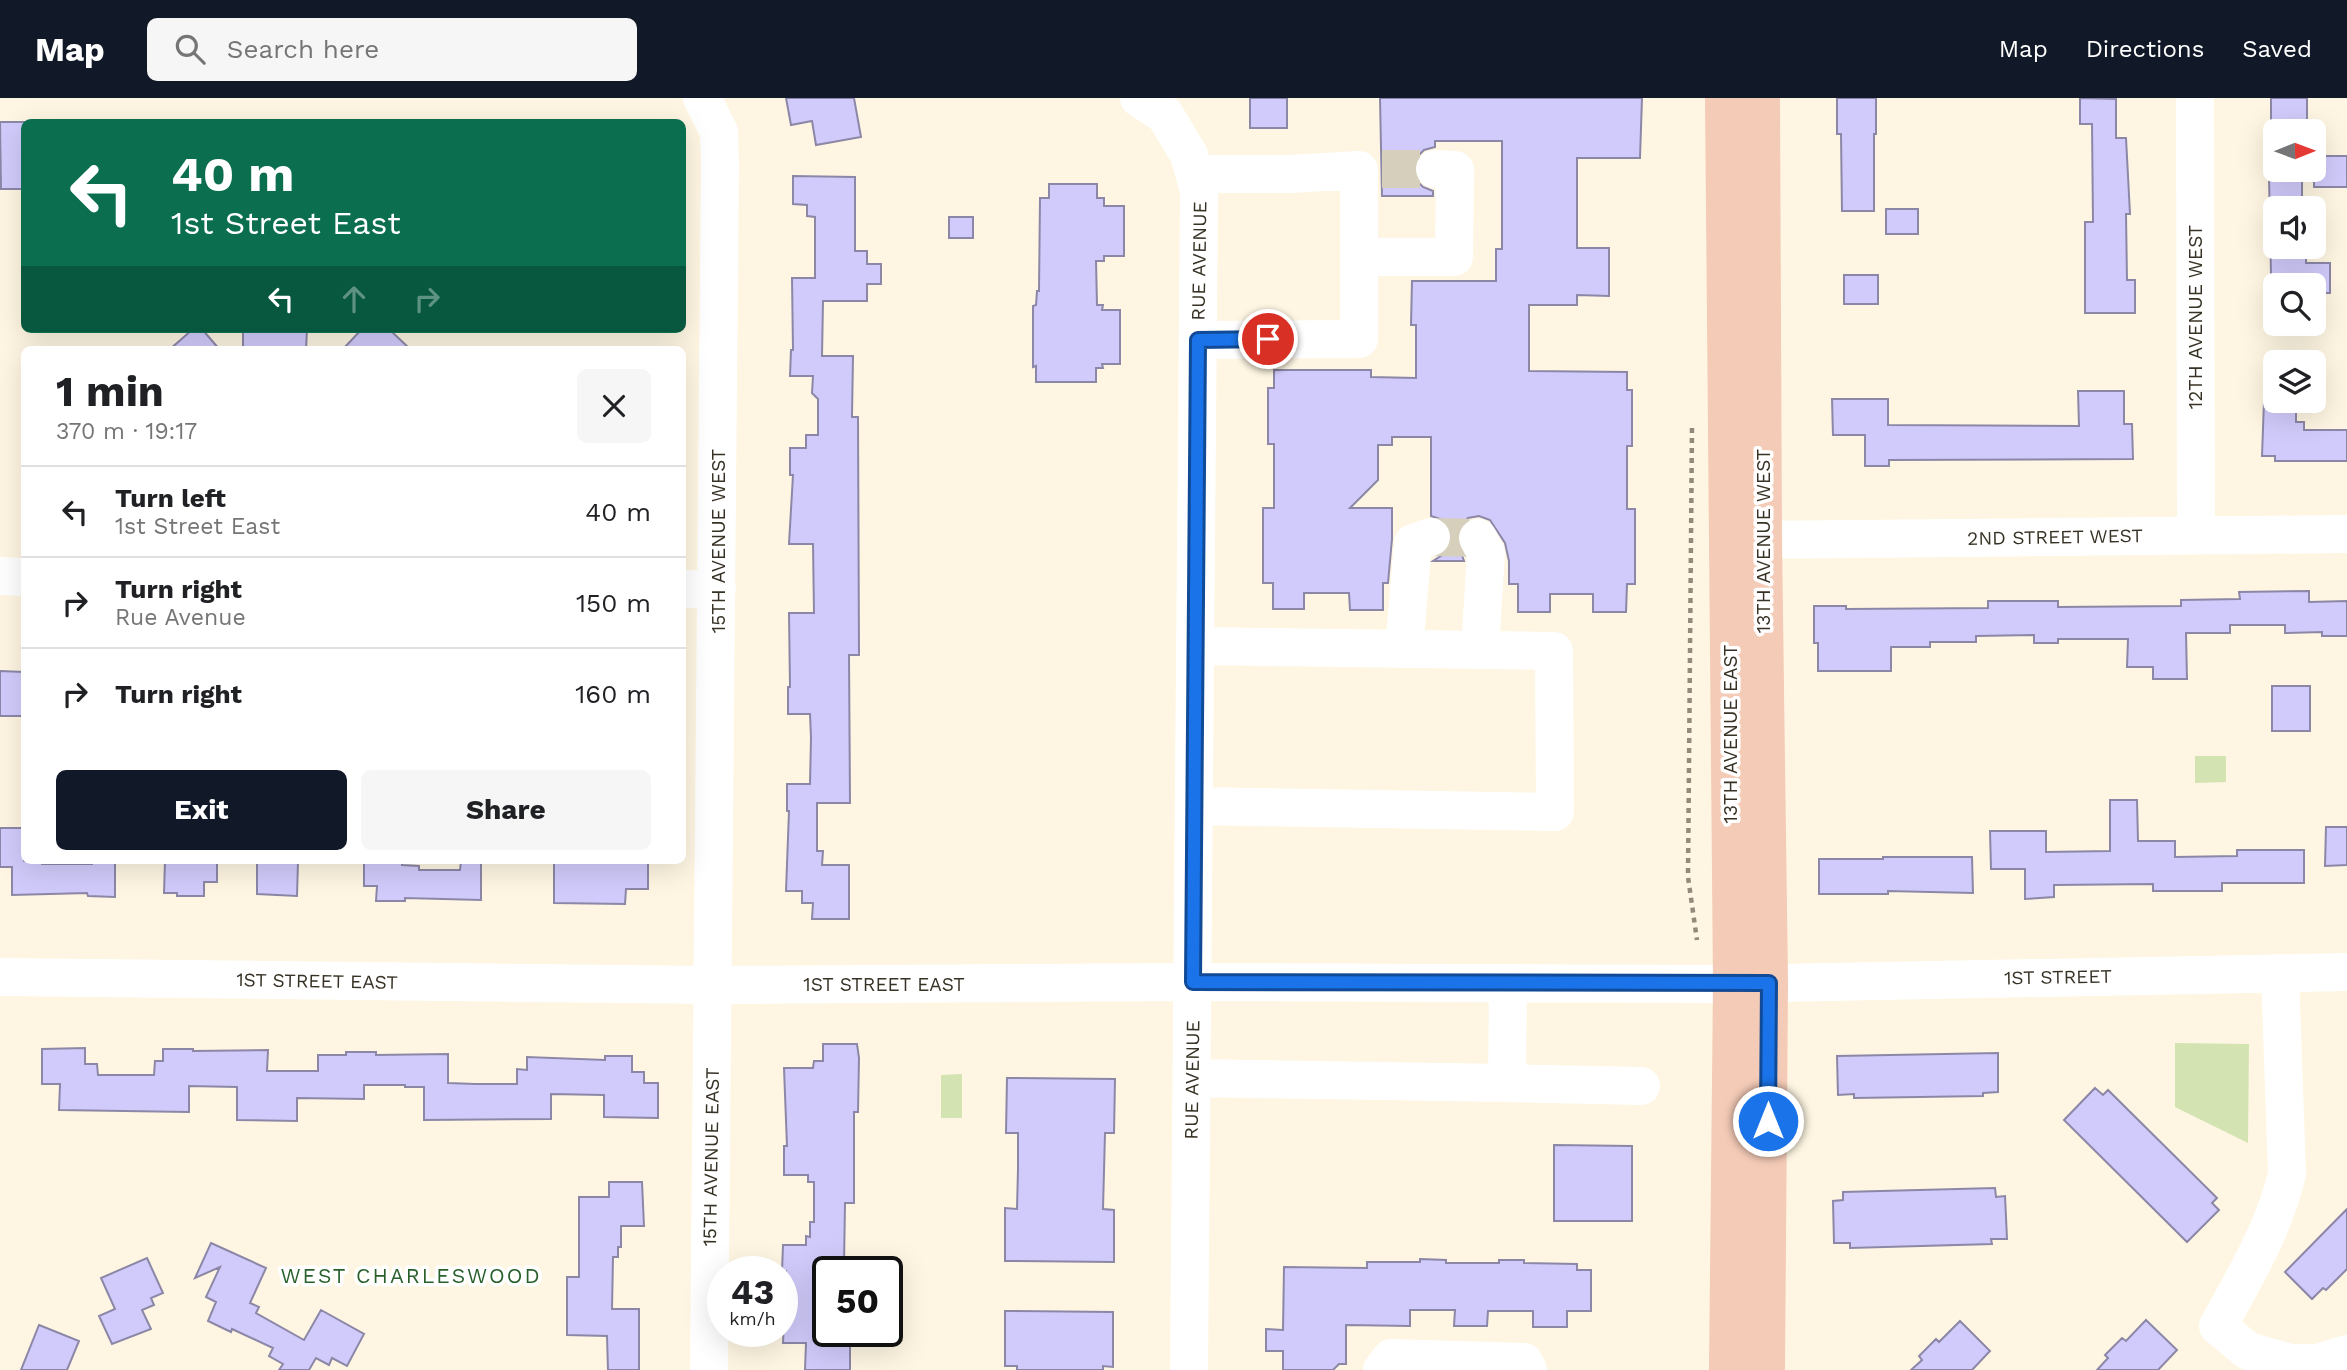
<!DOCTYPE html>
<html lang="en">
<head>
<meta charset="utf-8">
<style>
	:root { --surface:#fff; --page:#f6f6f6; --text:#202124; --muted:#757577; --line:#e0e0e0; --accent:#111827 }
	body { margin:0; font-family:"Work Sans",sans-serif; background:var(--page); color:var(--text); height:100vh; display:flex; flex-direction:column; font-size:26px; white-space:nowrap }
	* { box-sizing:border-box; margin:0 }
	p { font-size:23px; color:var(--muted) }
	.icon { flex:none; width:38px; height:38px; fill:none; stroke:currentColor; stroke-width:2; stroke-linecap:round; stroke-linejoin:round }
	.map { position:relative; flex:1; overflow:hidden }
	.details { position:absolute; left:21px; top:248px; width:665px; height:518px; display:flex; flex-direction:column; background:var(--surface); border-radius:10px; box-shadow:0 7px 28px #0002 }
	.details>* { flex:none }
	.top-card { position:absolute; left:21px; top:21px; width:665px; height:214px; border-radius:10px; box-shadow:0 7px 28px #0002; background:#0b6e4f; color:#fff; overflow:hidden }
	.needle { width:46px; rotate:89deg }
	.tools { position:absolute; left:2263px; top:21px; display:grid; gap:14px }
	.tools a { display:grid; place-items:center; width:63px; height:63px; border-radius:10px; background:var(--surface); box-shadow:0 7px 28px #0002; font-size:35px }
	.speed { position:absolute; left:707px; top:1158px; display:flex; gap:14px; font-size:35px; font-weight:700; text-align:center }
	.speed>* { display:grid; place-content:center; width:91px; height:91px; border-radius:50%; background:var(--surface); box-shadow:0 7px 28px #0002; line-height:1 }
	.speed small { font-size:18px; font-weight:400 }
	.speed .limit { border:4px solid #111; border-radius:10px; background:#fff; color:#111 }
	.pin { position:absolute; display:grid; place-items:center; width:60px; height:60px; color:#fff; margin:-30px; border:4px solid #fff; border-radius:50%; box-shadow:0 2px 7px #0007 }
	.me { position:absolute; width:77px; margin:-38px; rotate:0deg; stroke-linejoin:round; filter:drop-shadow(0 0 5px #0008) }
	.turn { display:flex; align-items:center; gap:24px; height:147px; padding:0 35px; font-size:32px }
	.turn .icon { width:91px; height:91px; stroke-width:2.5 }
	.turn b { display:block; font-size:49px; line-height:60px }
	.lanes { display:flex; align-items:center; height:66px; padding:0 35px; background:#0003; justify-content:center; gap:35px; direction:ltr }
	.lanes .off { opacity:.35 }
	.round { display:grid; place-items:center; flex:none; width:74px; height:74px; border-radius:10px; background:var(--page) }
	.head { display:flex; align-items:center; justify-content:space-between; height:119px; padding:0 35px }
	h1 { font-size:42px; font-weight:700; line-height:52px }
	.cta { display:flex; gap:14px; margin-top:auto; padding:14px 35px }
	.cta a { flex:1; height:80px; border-radius:10px; background:var(--accent); color:#fff; font-size:28px; font-weight:700; line-height:80px; text-align:center }
	.cta a+a { background:var(--page); color:var(--text) }
	ul { padding:0; list-style:none }
	li { display:flex; align-items:center; gap:21px; height:91px; padding:0 35px; border-top:2px solid var(--line) }
	li div { flex:1 }
	li b { display:block; font-size:26px }
	li em { font-style:normal }
	header { display:flex; align-items:center; gap:42px; box-sizing:border-box; height:98px; padding:0 35px; background:var(--accent); color:#fff }
	header strong { font-size:33px }
	nav { display:flex; gap:38px; margin-inline-start:auto; font-size:24px }
	.search { width:490px; height:63px; background:var(--page); display:flex; align-items:center; gap:18px; box-sizing:border-box; padding:0 24px; border-radius:10px; color:var(--muted); font-size:26px }
	.map>svg:first-child { display:block }
	.green { fill:#d3e3b2 }
	.building { fill:#d1cbfb; stroke:#8c87a7; stroke-width:2 }
	.lines { fill:none; stroke-linecap:round; stroke-linejoin:round }
	.minor-tunnel { stroke:#d6cfbc; stroke-width:38; stroke-dasharray:38 19; stroke-linecap:butt }
	.path { stroke:#928b7b; stroke-width:4.5; stroke-dasharray:5 5; stroke-linecap:butt }
	.minor { stroke:#fff; stroke-width:38 }
	.major { stroke:#f4cbb7; stroke-width:38 }
	.route-casing { stroke:#114b97; stroke-width:18 }
	.route { stroke:#1a73e8; stroke-width:12 }
	.labels { text-anchor:middle; dominant-baseline:central; stroke-width:7; stroke-linejoin:round; paint-order:stroke }
	.street-label { font-size:19px; fill:#373225; stroke:#fff }
	.neighbourhood-label { font-size:21px; letter-spacing:2px; fill:#295f2b; stroke:#fff }
</style>
</head>
<body>
<header>
<strong>Map</strong>
<div class="search"><svg class="icon" aria-label="search" viewBox="0 0 24 24"><circle cx="10" cy="10" r="6"/><path d="M15 15l6 6"/></svg>Search here</div>
<nav><a>Map</a><a>Directions</a><a>Saved</a></nav>
</header>
<div class="map">
<svg width="2347" height="1272" viewBox="0 0 2347 1272">
	<rect width="100%" height="100%" fill="#fef6e2"/>
	<!-- green -->
	<path class="green" d="M2195,658H2226V684L2195,685Z
		M2175,945L2249,946L2248,1045L2175,1009Z
		M962,976V1020H941V977Z"/>
	<!-- building -->
	<path class="building" d="M786,0H854L861,39L816,47L812,23L791,27Z
		M1250,0H1287V30H1250Z
		M1380,0H1642L1640,60H1577V150H1609V198L1577,197V207H1529V273L1627,274V292H1632V348H1627V411H1635V486H1627L1626,514H1593V496H1550V514H1518V486H1509V463L1505,445L1490,422L1479,418L1468,420L1459,429L1456,440L1464,463H1433L1447,454L1452,443V433L1446,423L1431,418V339H1392V347H1378V382L1350,410H1392V441L1388,485H1383V512H1350L1349,495H1304V511H1273V485H1263V410H1274V346H1268V290H1274V272H1371V279L1416,280V227H1411L1412,183H1496V151H1502V43H1435V49L1424,52L1417,59L1413,71L1416,82L1423,89L1433,93V98H1382Z
		M1837,0H1876V36H1874V113H1842L1841,36H1837Z
		M2080,0L2116,1V40H2126L2130,116H2126L2127,182H2135V215H2085V124H2093L2092,26H2080Z
		M2271,0H2307V33H2271Z
		M0,24H24V91H1Z
		M2314,58H2347V89H2314Z
		M2302,77V110H2275V149H2306V165H2330V195H2314V187H2275V226H2306H2272L2269,78Z
		M793,78L855,79V153H867V166H881V186H867V203H823L822,258H853L852,319H858L859,557H849L850,705H817V753H823L822,767H849V821H812L813,805H802V793H786L789,713H787V686H810L811,640L810,616H788V589H790L789,515H814L813,446H789L793,377H790V350H806V337H818V301L812,295L813,278H790L791,252H793L792,180H815V119L807,118V107L793,106Z
		M1049,86H1097V100H1104V108H1124V158H1104V163H1096L1097,207H1103L1102,212H1120V266H1102L1103,270H1096V284H1036V268L1033,269V208L1036,207L1037,193H1039L1040,100H1049Z
		M1886,111H1918V136H1886Z
		M949,119H973V140H949Z
		M1844,177H1878V206H1844Z
		M193,231H202L220,252H169Z
		M243,231H307L306,252H243Z
		M362,231H389L411,252H342Z
		M2078,293H2124V326H2132L2133,361L1889,362V368H1865V337H1833L1832,301H1888V327L2079,328Z
		M2264,303H2296V324H2304V332H2347V363H2275V358H2262Z
		M2309,493V504L2347,503V538H2322V534L2285,535V527H2230V535H2186L2187,581H2153V569H2127L2128,541H2058V545H2034V537L1976,538V544H1930V549H1891V573H1818V545H1814V508H1846V511L1988,510V503H2058V509L2181,508V502L2240,501L2239,494Z
		M0,573L24,574V618H0Z
		M2272,588H2310V633H2272Z
		M2110,702H2137L2138,743H2175V759L2237,758V752H2304V785H2222V793H2153V786L2054,787V799L2025,801V771H1991L1990,733H2046V754L2110,753Z
		M2326,729H2347V767L2325,768Z
		M0,730H24V763H42V766H92V763H115V799L88,798L87,795L12,797V769H0Z
		M1883,759H1972L1973,795L1888,793V796H1819V761H1883Z
		M165,763H217V784H204V798H177V795H164Z
		M257,763H298L297,798L257,796Z
		M364,763H402V767L419,768V772H460L461,763H481V802L405,800V803H376L377,788H364Z
		M554,763H648V791H626L625,806L554,805Z
		M823,946H857L859,960L858,1014H854V1105H845L844,1167L815,1166L814,1217H828V1234H850V1272H805L806,1245H783L786,1173H782L783,1147H806V1138L810,1139V1124H814V1084H808V1077H784V1048H787L784,970H813L814,963H823Z
		M85,950V966H97L98,977H154L155,963H163V951H193V953L268,952L267,973H318V957H346V954H376V957L448,956V985L475,986H517V971L527,972V959L605,962V958H632V974H644V985H658V1020L604,1019V997L551,996V1021L424,1022V989H405V987H364V1001L297,1000V1023L237,1022V989L189,988V1014L59,1012L60,986H42V951Z
		M1998,955V994L1983,995V998L1854,1000V996L1838,997L1837,958Z
		M1007,980L1115,981L1114,1035H1105L1103,1111L1114,1112V1164L1005,1163V1110L1017,1111L1018,1071V1035H1006Z
		M2095,990L2103,997L2108,992L2217,1100L2212,1105L2219,1112L2187,1144L2064,1022Z
		M1554,1047L1632,1048V1123H1554Z
		M609,1084H642L644,1128H621V1149H618V1159H613L612,1211H639V1272H608L607,1238L567,1237V1179H579V1099H609Z
		M1995,1090L1996,1099L2005,1098L2007,1141H1991L1992,1146L1850,1150V1145H1834L1833,1103L1843,1102V1094Z
		M2347,1111V1171L2326,1192L2323,1190L2312,1201L2285,1174Z
		M211,1145L266,1170L250,1205L259,1209L256,1215L304,1242L321,1212L364,1236L347,1268L332,1260L329,1267L316,1260L309,1272H279L283,1266L269,1258L273,1250L232,1231L231,1234L208,1223L216,1204L206,1199L220,1169L195,1180Z
		M147,1160L163,1195L151,1200L154,1207L142,1212L151,1231L112,1246L99,1218L115,1211L101,1180Z
		M1420,1161L1446,1162V1165H1499V1162H1524V1165L1577,1166V1172H1591V1213H1567V1229H1533V1213H1488L1487,1228H1454L1455,1212H1410V1228L1346,1227V1266H1339L1333,1272H1283V1253H1266V1231L1283,1232L1284,1169L1367,1170V1164H1420Z
		M1005,1213L1113,1214V1269L1103,1268V1272H1017V1268H1005Z
		M2146,1222L2177,1252L2158,1272H2097L2108,1260L2105,1257L2122,1240L2126,1243Z
		M1960,1223L1990,1253L1972,1272H1911L1922,1262L1919,1258L1936,1241L1939,1244Z
		M39,1227L79,1243L67,1272H21Z"/>
	<g class="lines">
		<!-- minor-tunnel -->
		<path class="minor-tunnel" d="M1382,71H1435
			M1431,439L1478,440"/>
		<!-- path -->
		<path class="path" d="M1692,330L1688,779L1697,842"/>
		<!-- minor -->
		<path class="minor" d="M702,0L719,34L720,65L709,1272
			M1139,0L1165,17L1189,57L1199,93L1189,1272
			M2195,0L2196,437
			M1195,76H1290L1359,72V241L1198,242
			M1359,159H1454L1455,72L1435,71
			M1478,440L1486,455L1480,552
			M1763,442L2347,436
			M0,478L24,479
			M682,491H717
			M1404,551L1413,445L1431,439
			M1194,708L1555,714L1554,553L1195,548
			M2280,875L2287,1076C2274,1131 2245,1179 2218,1228L2248,1253L2291,1265H2317L2347,1256
			M0,879L713,887L1193,884L1732,886L2347,874
			M1508,885L1507,985L1641,988
			M1192,980L1507,985
			M1382,1272L1391,1260L1524,1264L1528,1272"/>
		<!-- major -->
		<path class="major" d="M1724,0L1732,886L1728,1272
			M1761,0L1763,442L1769,885L1766,1272"/>
	</g>
	<g class="lines">
		<!-- route casing -->
		<g class="route-casing">
			<path id="route" d="M1268,241L1198,242L1193,884L1769,885L1768,1023"/>
		</g>
		<!-- route -->
		<use href="#route" class="route"/>
	</g>
	<g class="labels">
		<!-- street labels -->
		<g class="street-label">
			<text transform="translate(1199 163) rotate(-89)">RUE AVENUE</text>
			<text transform="translate(2195 219) rotate(-90)">12TH AVENUE WEST</text>
			<text transform="translate(2055 439) rotate(-1)">2ND STREET WEST</text>
			<text transform="translate(718 443) rotate(-90)">15TH AVENUE WEST</text>
			<text transform="translate(1763 443) rotate(-90)">13TH AVENUE WEST</text>
			<text transform="translate(1730 636) rotate(-90)">13TH AVENUE EAST</text>
			<text transform="translate(2058 879) rotate(-1)">1ST STREET</text>
			<text transform="translate(317 883) rotate(1)">1ST STREET EAST</text>
			<text x="884" y="886">1ST STREET EAST</text>
			<text transform="translate(1192 982) rotate(-89)">RUE AVENUE</text>
			<text transform="translate(711 1059) rotate(-89)">15TH AVENUE EAST</text>
		</g>
		<!-- neighbourhood labels -->
		<g class="neighbourhood-label">
			<text x="411" y="1177">WEST CHARLESWOOD</text>
		</g>
	</g>
</svg>
<div class="tools">
<a><svg class="needle" viewBox="-14 -14 28 28"><path d="M0-13l5 13h-10z" fill="#e53935"/><path d="M0 13l5-13h-10z" fill="#757577"/></svg></a>
<a><svg class="icon" aria-label="sound" viewBox="0 0 24 24"><path d="M4 9h4l5-4v14l-5-4H4zM17 9q2 3 0 6"/></svg></a>
<a><svg class="icon" aria-label="search" viewBox="0 0 24 24"><circle cx="10" cy="10" r="6"/><path d="M15 15l6 6"/></svg></a>
<a><svg class="icon" aria-label="layers" viewBox="0 0 24 24"><path d="M12 4l9 5-9 5-9-5zM3 14l9 5 9-5"/></svg></a>
</div>
<div class="speed"><div>43<small>km/h</small></div><div class="limit">50</div></div>
<div class="pin" style="left:1268px;top:241px;background:#d93025"><svg class="icon" aria-label="arrive" viewBox="0 0 24 24"><path d="M6 21V4h12l-3 4 3 4H6"/></svg></div>
<svg class="me" style="left:1768px;top:1023px" viewBox="-20 -20 40 40"><circle r="17" fill="#1a73e8" stroke="#fff" stroke-width="3"/><path d="M0-11L8 9 0 5-8 9z" fill="#fff"/></svg>
<div class="top-card">
<div class="turn"><svg class="icon" aria-label="left" viewBox="0 0 24 24"><path d="M17 20v-9H6M10 6l-5 5 5 5"/></svg><div><b>40 m</b>1st Street East</div></div>
<div class="lanes"><svg class="icon" aria-label="left" viewBox="0 0 24 24"><path d="M17 20v-9H6M10 6l-5 5 5 5"/></svg><svg class="icon off" aria-label="ahead" viewBox="0 0 24 24"><path d="M12 20V5M6 11l6-6 6 6"/></svg><svg class="icon off" aria-label="right" viewBox="0 0 24 24"><path d="M7 20v-9h11M14 6l5 5-5 5"/></svg></div>
</div>
<section class="details">
<div class="head"><div><h1>1 min</h1><p>370 m · 19:17</p></div><a class="round"><svg class="icon" aria-label="close" viewBox="0 0 24 24"><path d="M6 6l12 12M18 6L6 18"/></svg></a></div>
<ul>
<li><svg class="icon" aria-label="left" viewBox="0 0 24 24"><path d="M17 20v-9H6M10 6l-5 5 5 5"/></svg><div><b>Turn left</b><p>1st Street East</p></div><em>40 m</em></li>
<li><svg class="icon" aria-label="right" viewBox="0 0 24 24"><path d="M7 20v-9h11M14 6l5 5-5 5"/></svg><div><b>Turn right</b><p>Rue Avenue</p></div><em>150 m</em></li>
<li><svg class="icon" aria-label="right" viewBox="0 0 24 24"><path d="M7 20v-9h11M14 6l5 5-5 5"/></svg><div><b>Turn right</b></div><em>160 m</em></li>
</ul>
<div class="cta"><a>Exit</a><a>Share</a></div>
</section>
</div>
</body>
</html>
